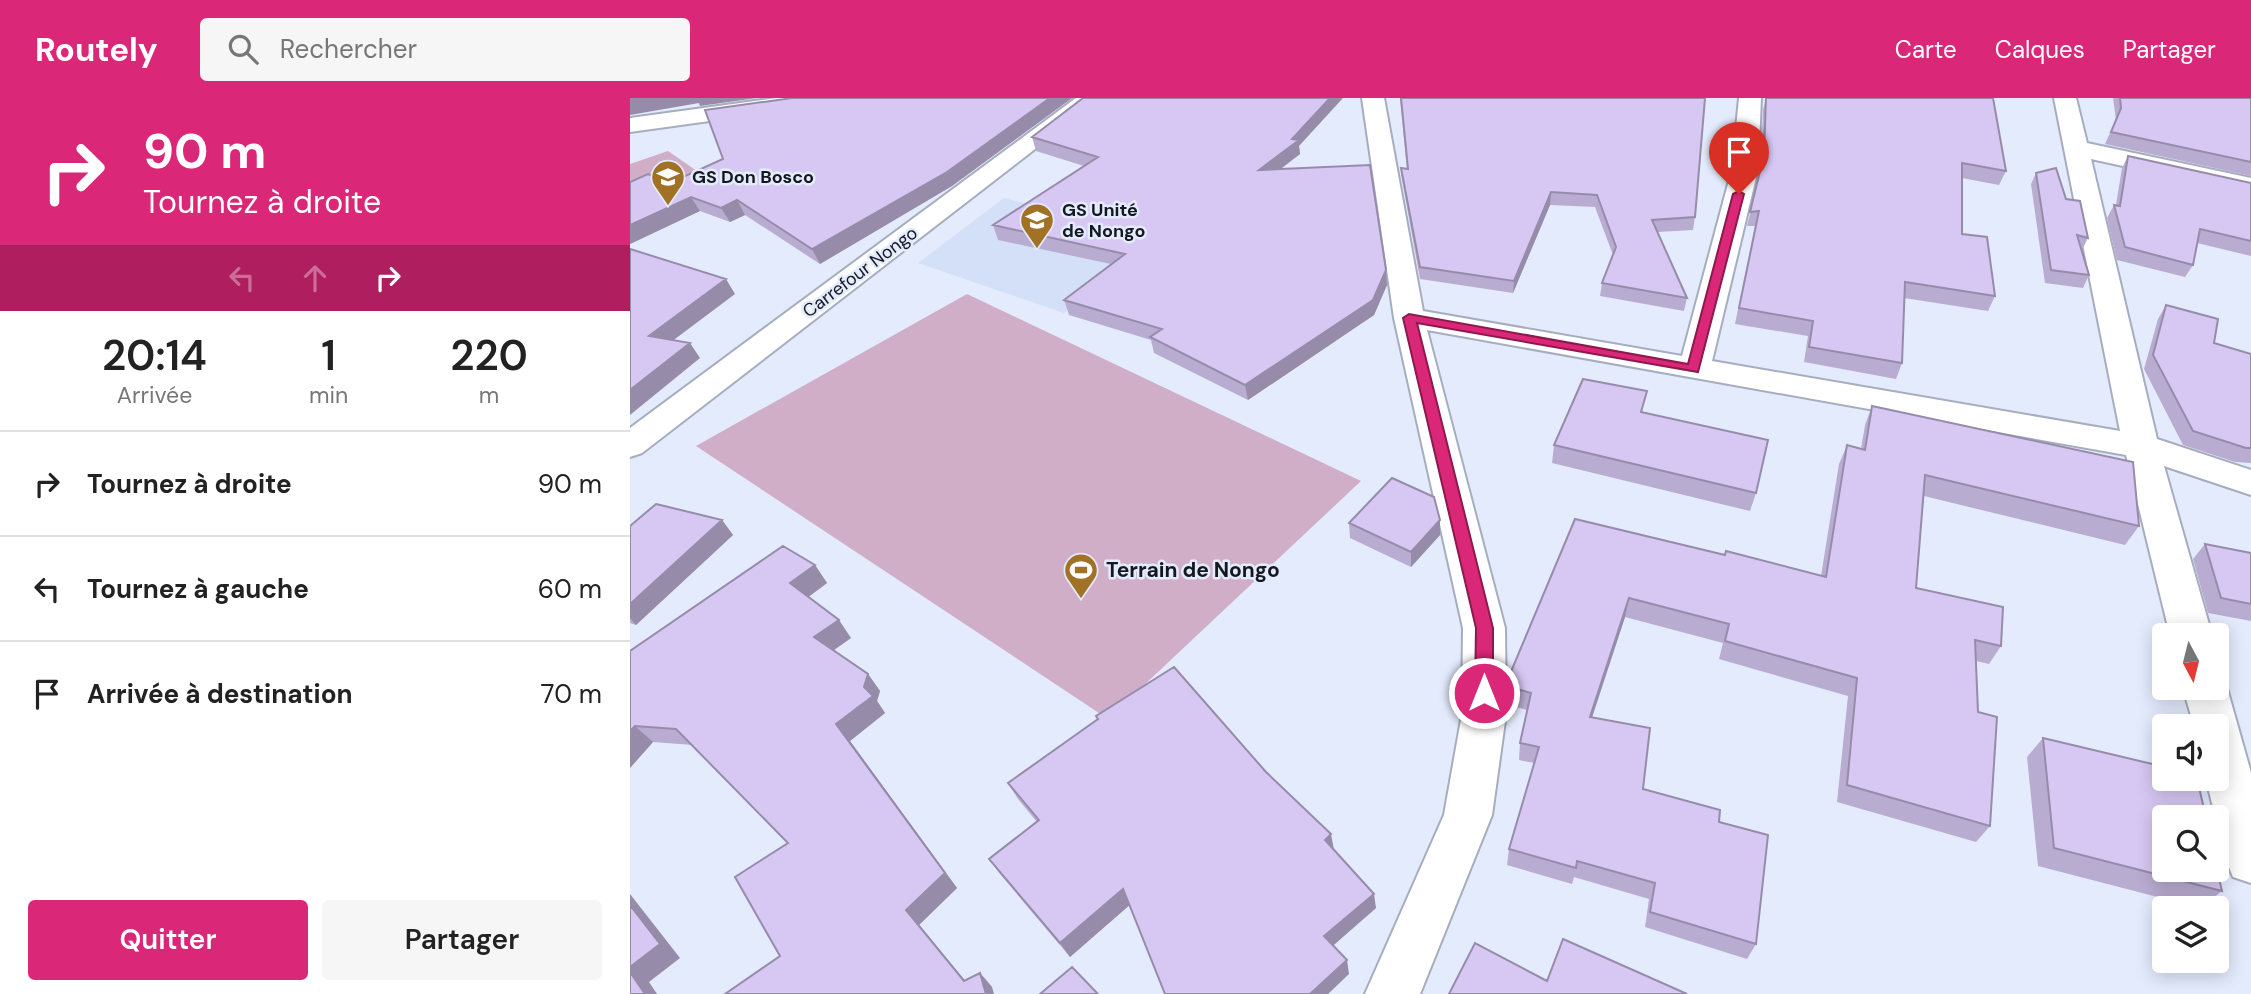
<!DOCTYPE html>
<html lang="fr">
<head>
<meta charset="utf-8">
<style>
	:root { --surface:#fff; --page:#f6f6f6; --text:#222; --muted:#767676; --line:#e0e0e0; --accent:#db2777 }
	body { margin:0; font-family:"DM Sans",sans-serif; background:var(--page); color:var(--text); height:100vh; display:flex; flex-direction:column; font-size:26px; white-space:nowrap }
	* { box-sizing:border-box; margin:0 }
	p { font-size:23px; color:var(--muted) }
	.icon { flex:none; width:38px; height:38px; fill:none; stroke:currentColor; stroke-width:2; stroke-linecap:round; stroke-linejoin:round }
	.map { position:relative; flex:1; overflow:hidden }
	.side { display:flex; flex-direction:column; background:var(--surface); width:630px }
	.side>* { flex:none }
	.hud { background:#db2777; color:#fff; overflow:hidden }
	.needle { width:46px; rotate:173deg }
	.buttons { position:absolute; left:1522px; top:525px; display:grid; gap:14px }
	.buttons a { display:grid; place-items:center; width:77px; height:77px; border-radius:7px; background:var(--surface); box-shadow:0 4px 18px #0003; font-size:35px }
	.pin { position:absolute; display:grid; place-items:center; width:60px; height:60px; color:#fff; margin:-72px -30px; border-radius:50% 50% 50% 0; rotate:-45deg; box-shadow:0 0 7px #0007 }
	.pin .icon { rotate:45deg }
	.me { position:absolute; width:77px; margin:-38px; rotate:0deg; stroke-linejoin:round; filter:drop-shadow(0 0 5px #0008) }
	.turn { display:flex; align-items:center; gap:24px; height:147px; padding:0 28px; font-size:32px }
	.turn .icon { width:91px; height:91px; stroke-width:2.5 }
	.turn b { display:block; font-size:49px; line-height:60px }
	.lanes { display:flex; align-items:center; height:66px; padding:0 28px; background:#0003; justify-content:center; gap:35px; direction:ltr }
	.lanes .off { opacity:.35 }
	.eta { display:flex; justify-content:space-evenly; align-items:center; height:119px; text-align:center }
	.eta b { font-size:42px; font-weight:600; line-height:49px }
	.action { display:flex; gap:14px; margin-top:auto; padding:14px 28px }
	.action a { flex:1; height:80px; border-radius:7px; background:var(--accent); color:#fff; font-size:28px; font-weight:600; line-height:80px; text-align:center }
	.action a+a { background:var(--page); color:var(--text) }
	ul { padding:0; list-style:none }
	li { display:flex; align-items:center; gap:21px; height:105px; padding:0 28px; border-top:2px solid var(--line) }
	li div { flex:1 }
	li b { display:block; font-size:26px }
	li em { font-style:normal }
	header { display:flex; align-items:center; gap:42px; box-sizing:border-box; height:98px; padding:0 35px; background:var(--accent); color:#fff }
	header strong { font-size:33px }
	nav { display:flex; gap:38px; margin-inline-start:auto; font-size:24px }
	.search { width:490px; height:63px; background:var(--page); display:flex; align-items:center; gap:18px; box-sizing:border-box; padding:0 24px; border-radius:7px; color:var(--muted); font-size:26px }
	main { display:flex; flex:1; min-height:0 }
	.map>svg:first-child { display:block }
	.built { fill:#d4dff8 }
	.green { fill:#d0aec8 }
	.lines { fill:none; stroke-linecap:round; stroke-linejoin:round }
	.minor-casing { stroke:#a6adbf; stroke-width:4 }
	.major-casing { stroke:#a6adbf; stroke-width:4 }
	.minor { fill:#fff; fill-rule:evenodd }
	.major { fill:#fff; fill-rule:evenodd }
	.wall { fill:#b9acd1 }
	.shaded-wall { fill:#968caa }
	.building { fill:#d7c8f3; stroke:#968caa; stroke-width:2 }
	.route { fill:#db2777; stroke:#8e194d; stroke-width:2 }
	.labels { text-anchor:middle; dominant-baseline:central; stroke-width:5; stroke-linejoin:round; paint-order:stroke }
	.far-poi-label { font-size:18px; font-weight:bold; fill:#15181f; stroke:#e3ebfd; text-anchor:start }
	.far-street-label { font-size:18px; fill:#15181f; stroke:#e3ebfd }
	.poi-label { font-size:21px; font-weight:bold; fill:#15181f; stroke:#e3ebfd; text-anchor:start }
</style>
</head>
<body>
<header>
<strong>Routely</strong>
<div class="search"><svg class="icon" aria-label="search" viewBox="0 0 24 24"><circle cx="10" cy="10" r="6"/><path d="M15 15l6 6"/></svg>Rechercher</div>
<nav><a>Carte</a><a>Calques</a><a>Partager</a></nav>
</header>
<main>
<section class="side">
<div class="hud">
<div class="turn"><svg class="icon" aria-label="right" viewBox="0 0 24 24"><path d="M7 20v-9h11M14 6l5 5-5 5"/></svg><div><b>90 m</b>Tournez à droite</div></div>
<div class="lanes"><svg class="icon off" aria-label="left" viewBox="0 0 24 24"><path d="M17 20v-9H6M10 6l-5 5 5 5"/></svg><svg class="icon off" aria-label="ahead" viewBox="0 0 24 24"><path d="M12 20V5M6 11l6-6 6 6"/></svg><svg class="icon" aria-label="right" viewBox="0 0 24 24"><path d="M7 20v-9h11M14 6l5 5-5 5"/></svg></div>
</div>
<div class="eta">
<div><b>20:14</b><p>Arrivée</p></div>
<div><b>1</b><p>min</p></div>
<div><b>220</b><p>m</p></div>
</div>
<ul>
<li><svg class="icon" aria-label="right" viewBox="0 0 24 24"><path d="M7 20v-9h11M14 6l5 5-5 5"/></svg><div><b>Tournez à droite</b></div><em>90 m</em></li>
<li><svg class="icon" aria-label="left" viewBox="0 0 24 24"><path d="M17 20v-9H6M10 6l-5 5 5 5"/></svg><div><b>Tournez à gauche</b></div><em>60 m</em></li>
<li><svg class="icon" aria-label="arrive" viewBox="0 0 24 24"><path d="M6 21V4h12l-3 4 3 4H6"/></svg><div><b>Arrivée à destination</b></div><em>70 m</em></li>
</ul>
<div class="action"><a>Quitter</a><a>Partager</a></div>
</section>
<div class="map">
<svg width="1621" height="896" viewBox="0 0 1621 896">
	<rect width="100%" height="100%" fill="#e3ebfd"/>
	<!-- built -->
	<path class="built" d="M374,100L524,139L434,215L288,165Z"/>
	<!-- green -->
	<path class="green" d="M38,53L67,73L0,97V66Z
		M337,196L731,383L478,621L66,348Z"/>
	<g class="lines">
		<!-- minor casing -->
		<g class="minor-casing">
			<path id="minor" d="M146,0H207L204,5L196,7L0,34V20Z
				M732,0H754L793,213L1052,258L1102,71L1109,0H1131L1128,71L1082,263L1490,333L1424,0H1446L1457,45L1621,80V96L1461,61L1527,341L1621,372V397L1534,368L1582,537H1540L1496,357L797,232L875,530L876,616L862,717L790,896H735L814,717L832,616L833,530L764,220Z
				M1587,576L1597,590L1621,675V785L1603,779L1596,762L1576,681H1587V628H1564L1553,590H1587Z"/>
		</g>
		<!-- major casing -->
		<g class="major-casing">
			<path id="major" d="M446,0H471L12,355L0,359V330Z"/>
		</g>
		<!-- minor -->
		<use href="#minor" class="minor"/>
		<!-- major -->
		<use href="#major" class="major"/>
	</g>
	<!-- wall -->
	<path class="wall" d="M162,0H442L322,88L190,166L115,117L100,124L70,113L0,146V84L40,85L93,61Z
		M770,0H1075L1065,119L1063,132L1027,134L1057,200L1054,213L970,198L972,185L983,157L965,109L920,107L883,195L790,181L772,82L771,70L777,71Z
		M1136,0L1376,73L1369,87L1332,80V136L1365,198L1358,213L1274,200L1272,265L1266,281L1174,264L1178,238L1105,226L1125,128H1117L1131,72L1133,12Z
		M1483,0H1621V78L1475,46L1486,22Z
		M402,39L669,48L670,56L650,71L756,172L757,187L744,217L618,302L524,255L521,242L439,217L434,202L481,166L368,142L363,127L454,68L406,53Z
		M1498,58L1621,85V158L1567,145L1563,167L1555,179L1487,162L1477,120L1484,107H1486L1492,70Z
		M1406,75L1436,101L1458,140L1452,152L1459,177L1453,190L1415,185L1401,86Z
		M1536,207L1584,245L1621,256V365L1605,364L1553,347L1514,271L1528,221Z
		M1242,308L1509,428L1495,447L1294,398L1286,490L1371,548L1359,566L1346,563L1348,614L1360,728L1346,744L1207,704L1218,598L1089,561L1093,545L995,519L962,620L1013,691L1089,724L1126,846L1117,861L1015,829L1019,801L944,779L942,786L877,767L879,751L904,665L889,662L890,645L897,612L879,607L880,576L945,421L1094,457L1191,478L1209,366L1217,347L1231,351L1235,327Z
		M1013,314L1126,395L1120,413L922,365L924,347Z
		M92,422L103,437L6,527L0,525V428Z
		M719,425L810,437L781,469L720,440Z
		M1575,446L1621,455V523L1578,515L1563,461Z
		M185,467L197,485L178,499L221,540L203,552L238,576L250,593L247,603L255,615L220,643L327,790L289,827L335,883L350,875L362,889L150,858L158,745L63,647L23,644L0,670V553Z
		M466,618L704,751L746,810L703,847L719,876L499,807L440,859L370,776L359,761L407,724L388,701L378,685L468,621Z
		M1413,640L1592,793L1570,810L1408,768L1397,659Z"/>
	<!-- shaded-wall -->
	<path class="shaded-wall" d="M15,0H127L70,8L69,5L0,17V2Z
		M420,0H442L322,88L190,166L182,151Z
		M700,0H713L669,48L670,56L630,87L629,72L662,41Z
		M921,94L920,107L883,195L884,183Z
		M61,99L70,113L0,146V127Z
		M107,102L115,117L100,124L91,110Z
		M756,172L757,187L744,217L618,302L615,287Z
		M96,181L105,196L29,253L19,238Z
		M60,245L70,260L0,317V292Z
		M92,422L103,437L6,527L0,520V506Z
		M810,422V437L781,469V454Z
		M185,467L197,485L173,503L160,485Z
		M999,500L995,519L956,637L960,619Z
		M209,522L221,540L197,557L184,539Z
		M238,576L250,593L247,603L255,615L220,643L327,790L289,827L346,896L334,883L276,812L206,626L234,589Z
		M5,628L23,644L0,670V633Z
		M701,736L704,752L695,742Z
		M493,791L501,806L440,859L430,845Z
		M0,796L50,860L19,884L27,896H15L0,874Z
		M744,796L746,810L697,853L694,838Z
		M717,862L719,876L698,896H680Z
		M350,875L362,889L364,896H356Z"/>
	<!-- building -->
	<path class="building" d="M0,0H15L0,2Z
		M162,0H420L317,74L182,151L107,102L91,110L61,99L0,127V84L18,76L40,85L93,61L75,12Z
		M453,0H700L662,41L669,42L629,72L740,67L756,172L743,202L615,287L520,239L532,231L434,202L495,156L363,127L468,59L402,39Z
		M771,0H1075L1065,119L1022,122L1057,200L972,185L986,149L967,97L921,94L884,183L790,169L771,70L778,71Z
		M1136,0H1363L1376,73L1332,65V136L1357,139L1365,198L1275,184L1272,265L1179,249L1183,223L1109,210L1129,113L1120,114L1134,57Z
		M1490,0H1621V64L1481,34L1491,10Z
		M1498,58L1621,85V143L1570,131L1563,167L1495,149L1484,107L1490,108Z
		M1426,70L1436,101L1450,103L1458,140L1447,137L1459,177L1421,172L1406,75Z
		M0,151L96,181L19,238L60,245L0,292Z
		M1536,207L1588,221L1584,245L1621,256V350H1616L1563,333L1523,257Z
		M953,281L1017,293L1011,314L1138,342L1126,395L924,347Z
		M1242,308L1503,364L1509,428L1295,377L1286,490L1373,509L1371,548L1345,542L1348,614L1367,619L1360,728L1217,687L1227,580L1095,543L1099,526L999,500L960,619L1020,630L1013,691L1090,712L1089,724L1138,737L1126,846L1020,814L1025,785L947,763L946,770L879,751L909,649L890,645L901,595L880,589V576L945,421L1095,457L1096,453L1196,479L1217,347L1235,352Z
		M762,380L804,399L810,422L781,454L719,425Z
		M26,406L92,422L0,506V428Z
		M1575,446L1621,455V506L1591,500Z
		M153,448L185,467L160,485L209,522L184,539L238,576L234,589L243,598L206,626L315,775L276,812L334,883L350,875L356,896H95L150,858L105,779L158,745L46,631L5,628L0,633V553Z
		M544,569L636,674L701,736L695,742L744,796L694,838L717,862L680,896H535L493,791L430,845L359,761L409,722L378,685L468,621L466,618Z
		M1413,640L1535,669V681H1567L1576,719H1535V772H1587L1592,793L1424,750Z
		M0,807L30,846L0,869Z
		M933,841L1057,896H819L845,845L917,883Z
		M442,869L468,896H410Z
		M0,874L15,896H0Z"/>
	<!-- route -->
	<path class="route" d="M1109,93L1114,96L1068,274L787,225L863,530V595L860,600L854,602L847,600L845,595L846,530L773,220L779,216L1058,266L1103,96Z"/>
	<!-- icons -->
	<defs>
		<g id="school-pin" transform="scale(1.75)"><path d="M0 17L-7.5 6A9.5 9.5 0 1 1 7.5 6Z" fill="#a17125" stroke="#e3ebfd"/><path d="M0-5L7-2L0 1L-7-2ZM-4 1L0 2.5L4 1V4Q0 6-4 4Z" fill="#fff"/></g>
		<g id="stadium-pin" transform="scale(1.75)"><path d="M0 17L-7.5 6A9.5 9.5 0 1 1 7.5 6Z" fill="#a17125" stroke="#e3ebfd"/><path d="M0-5a6.5 5 0 1 0 0 10a6.5 5 0 1 0 0-10ZM-3.5-1.8h7v3.6h-7Z" fill="#fff"/></g>
	</defs>
	<g fill-rule="evenodd">
		<use href="#school-pin" x="38" y="79"/>
		<use href="#school-pin" x="407" y="122"/>
		<use href="#stadium-pin" x="451" y="472"/>
	</g>
	<g class="labels">
		<!-- far-poi labels -->
		<g class="far-poi-label">
			<text x="62" y="79">GS Don Bosco</text>
			<text x="432" y="112">GS Unité<tspan x="432" dy="21">de Nongo</tspan></text>
		</g>
		<!-- far-street labels -->
		<g class="far-street-label">
			<text transform="translate(230 174) rotate(-37)">Carrefour Nongo</text>
		</g>
		<!-- poi labels -->
		<g class="poi-label">
			<text x="476" y="472">Terrain de Nongo</text>
		</g>
	</g>
</svg>
<div class="buttons">
<a><svg class="needle" viewBox="-14 -14 28 28"><path d="M0-13l5 13h-10z" fill="#e53935"/><path d="M0 13l5-13h-10z" fill="#767676"/></svg></a>
<a><svg class="icon" aria-label="sound" viewBox="0 0 24 24"><path d="M4 9h4l5-4v14l-5-4H4zM17 9q2 3 0 6"/></svg></a>
<a><svg class="icon" aria-label="search" viewBox="0 0 24 24"><circle cx="10" cy="10" r="6"/><path d="M15 15l6 6"/></svg></a>
<a><svg class="icon" aria-label="layers" viewBox="0 0 24 24"><path d="M12 4l9 5-9 5-9-5zM3 14l9 5 9-5"/></svg></a>
</div>
<div class="pin" style="left:1109px;top:96px;background:#d93025"><svg class="icon" aria-label="arrive" viewBox="0 0 24 24"><path d="M6 21V4h12l-3 4 3 4H6"/></svg></div>
<svg class="me" style="left:854px;top:595px" viewBox="-20 -20 40 40"><circle r="17" fill="#db2777" stroke="#fff" stroke-width="3"/><path d="M0-11L8 9 0 5-8 9z" fill="#fff"/></svg>
</div>
</main>
</body>
</html>
